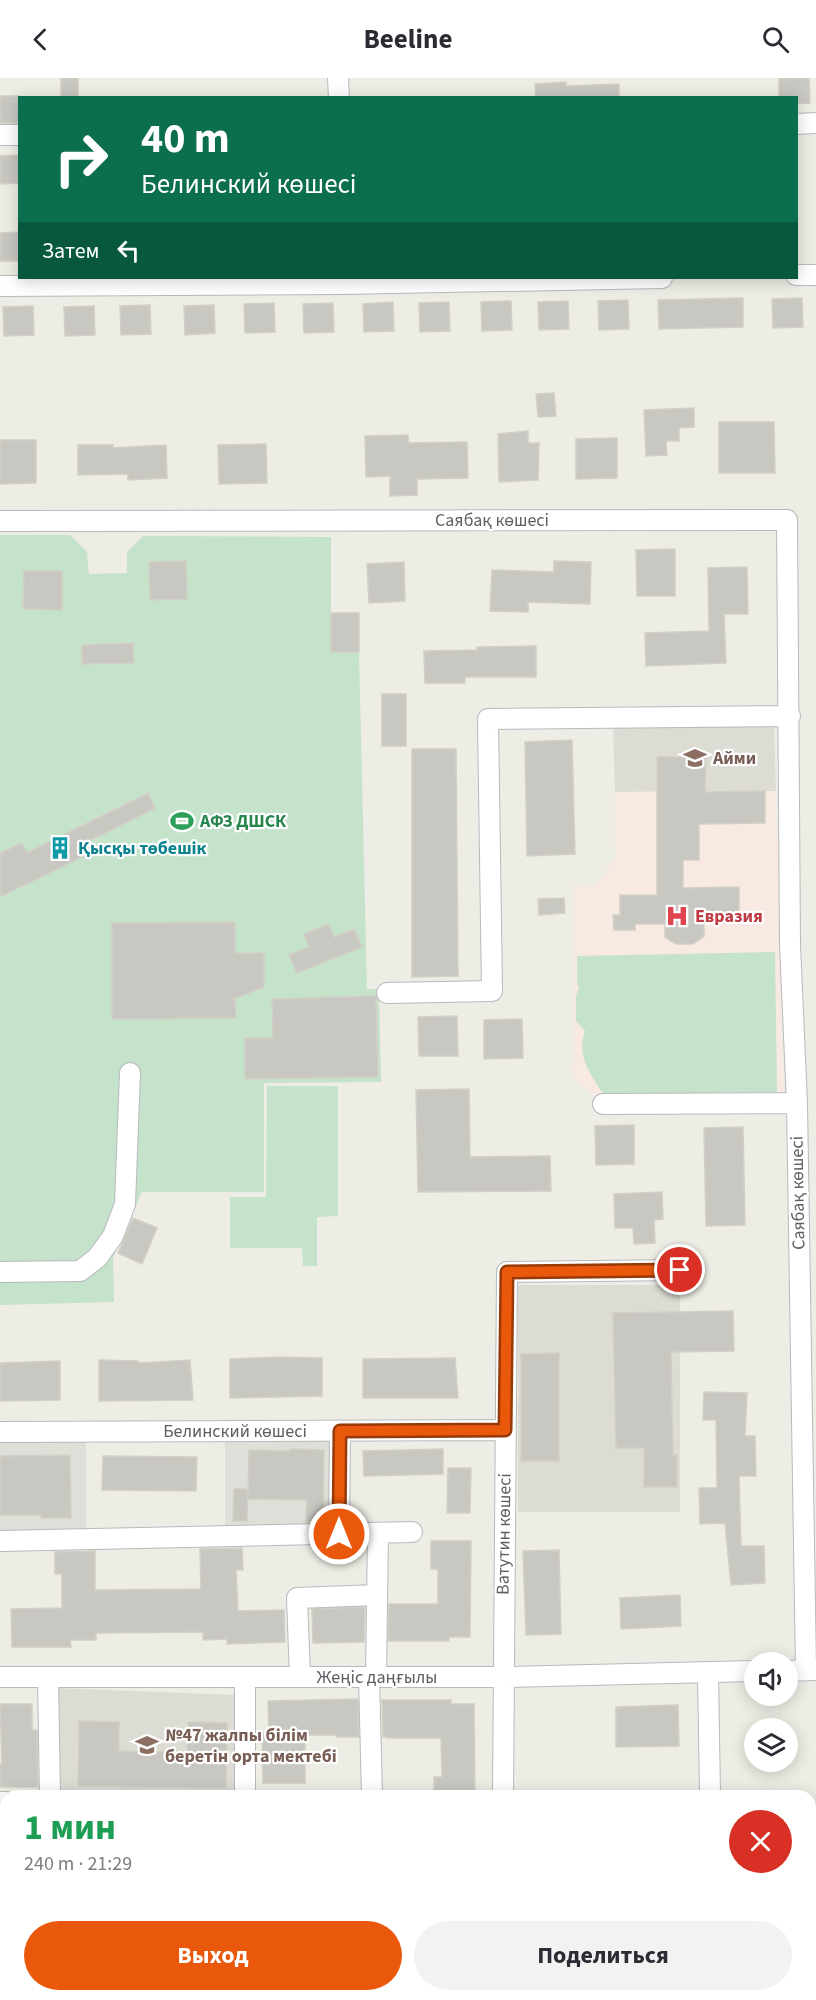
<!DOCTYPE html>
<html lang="ru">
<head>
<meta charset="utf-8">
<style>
	:root { --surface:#fff; --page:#f2f2f3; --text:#2b2b33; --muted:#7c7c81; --accent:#ea580c }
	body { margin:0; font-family:"Source Sans 3",sans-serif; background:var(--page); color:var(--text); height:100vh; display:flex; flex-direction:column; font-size:22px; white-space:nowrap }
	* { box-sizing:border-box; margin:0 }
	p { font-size:20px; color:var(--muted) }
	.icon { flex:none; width:33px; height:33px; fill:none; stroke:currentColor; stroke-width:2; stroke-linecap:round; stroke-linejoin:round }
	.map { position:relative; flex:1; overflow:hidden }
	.sheet { position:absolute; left:0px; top:1712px; width:816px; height:212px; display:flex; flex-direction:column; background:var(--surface); border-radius:18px 18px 0 0; box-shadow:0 3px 15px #0003 }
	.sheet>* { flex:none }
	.guide { position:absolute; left:18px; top:18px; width:780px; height:183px; border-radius:0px; box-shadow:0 3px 15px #0003; background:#0b6e4f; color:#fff; overflow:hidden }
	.fabs { position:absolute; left:744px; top:1574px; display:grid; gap:12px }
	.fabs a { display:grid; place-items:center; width:54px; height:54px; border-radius:50%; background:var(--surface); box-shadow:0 3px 15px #0003; font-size:30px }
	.pin { position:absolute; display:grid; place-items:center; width:51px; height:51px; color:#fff; margin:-26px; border:3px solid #fff; border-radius:50%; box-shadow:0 2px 6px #0007 }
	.me { position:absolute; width:66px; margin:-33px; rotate:0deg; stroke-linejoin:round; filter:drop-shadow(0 0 4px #0008) }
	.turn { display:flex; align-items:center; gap:21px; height:126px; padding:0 24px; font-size:27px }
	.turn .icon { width:78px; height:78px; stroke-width:2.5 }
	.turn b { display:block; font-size:42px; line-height:51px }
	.then { display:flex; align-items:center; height:57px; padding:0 24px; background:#0003; gap:12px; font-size:22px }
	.round { display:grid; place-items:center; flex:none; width:63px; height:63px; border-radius:32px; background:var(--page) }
	.summary { display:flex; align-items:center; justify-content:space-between; height:102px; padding:0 24px }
	h1 { font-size:36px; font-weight:700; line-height:45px; color:#1e9e55 }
	.button { display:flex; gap:12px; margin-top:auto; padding:12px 24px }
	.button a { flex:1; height:69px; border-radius:36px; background:var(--accent); color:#fff; font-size:24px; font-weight:700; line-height:69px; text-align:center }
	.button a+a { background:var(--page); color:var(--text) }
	header { display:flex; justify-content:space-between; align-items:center; height:78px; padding:0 24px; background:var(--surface); font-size:27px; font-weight:700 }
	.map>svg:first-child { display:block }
	.industrial { fill:#dfdfd9 }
	.education { fill:#dddcd4 }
	.medical { fill:#f8e9e3 }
	.green { fill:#c5e2ca }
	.building { fill:#c9c7c2; stroke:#d2d0c4; stroke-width:1.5 }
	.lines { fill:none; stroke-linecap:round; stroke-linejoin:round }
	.minor-casing { stroke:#b7b9bd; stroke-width:22 }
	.minor { stroke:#fff; stroke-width:20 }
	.route-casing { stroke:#983908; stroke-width:15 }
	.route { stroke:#ea580c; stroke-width:10 }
	.labels { text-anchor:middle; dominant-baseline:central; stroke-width:4.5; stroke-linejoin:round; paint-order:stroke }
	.street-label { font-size:18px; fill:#5d5f64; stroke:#fff }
	.education-label { font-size:18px; font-weight:bold; fill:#785e54; stroke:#fff; text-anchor:start }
	.leisure-label { font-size:18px; font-weight:bold; fill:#27864d; stroke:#fff; text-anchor:start }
	.culture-label { font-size:18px; font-weight:bold; fill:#0d838f; stroke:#fff; text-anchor:start }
	.health-label { font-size:18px; font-weight:bold; fill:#be3a42; stroke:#fff; text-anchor:start }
</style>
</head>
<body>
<header><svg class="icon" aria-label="back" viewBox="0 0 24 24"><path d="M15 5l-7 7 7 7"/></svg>Beeline<svg class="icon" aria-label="search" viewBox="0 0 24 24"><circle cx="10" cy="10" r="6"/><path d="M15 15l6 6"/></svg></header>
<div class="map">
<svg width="816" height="1922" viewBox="0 0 816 1922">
	<rect width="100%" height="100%" fill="#eeede5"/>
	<!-- industrial -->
	<path class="industrial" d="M225,1361H333V1451L225,1452Z
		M0,1363H86V1458H0Z
		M0,1731H6V1807H0Z"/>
	<!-- education -->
	<path class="education" d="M774,644L776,713L615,714L613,648Z
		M518,1207H680V1434H518Z
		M57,1610L236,1617L239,1717H58Z
		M0,1814H6V1917H44V1922H0Z
		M61,1917H240L241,1922H61Z"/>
	<!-- medical -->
	<path class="medical" d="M776,713L784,1017L596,1019L573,999L574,808L596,807L616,780L615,714Z"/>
	<!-- green -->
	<path class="green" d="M0,457H70L87,474L89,496L127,495V474L143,458L331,459V574H359L367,911H379L381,1004L264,1005V1114H142L113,1180L114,1224L0,1227Z
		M775,874L777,1014L603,1016C590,995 576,978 585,953L576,943V918L579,910L577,906V878Z
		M267,1008H338V1138L317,1139V1188H303L302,1170H230V1119H266Z"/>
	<!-- building -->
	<path class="building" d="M61,0H78V20H61Z
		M779,0H809L810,25L796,26V20H779Z
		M566,4V8L619,6V20H536L535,6Z
		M0,18H20V45H0Z
		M20,77V105L0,106V78Z
		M20,154V183H0V155Z
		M743,220V249L659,251L658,222Z
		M802,220L803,249L773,250L772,221Z
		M628,222L629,251L599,252L598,223Z
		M511,223L512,252L482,253L481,224Z
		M568,223L569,251L539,252L538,224Z
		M393,224L394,253L364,254L363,226Z
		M449,224L450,253L420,254L419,225Z
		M274,225L275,254L245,255L244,226Z
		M333,225L334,254L304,255L303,226Z
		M150,227L151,256L121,257L120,228Z
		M214,227L215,255L185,257L184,228Z
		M33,228L34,257L4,258L3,229Z
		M94,228L95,257L65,258L64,229Z
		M554,315L556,338L538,339L536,316Z
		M694,330V349L679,350V363H666L667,377L646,378L644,332Z
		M719,344H774L775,395H719Z
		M528,353V365H539L538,402L499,404L498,356Z
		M408,357V365L467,364L468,400L417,401V417L390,418V398L366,399L365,358Z
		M617,360V400L576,401V361Z
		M0,362H36V405L0,406Z
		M266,366L267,405L219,406L218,367Z
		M78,367H113V370L166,367L167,400L128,402V396L78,397Z
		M675,471V518H637L636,472Z
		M186,483L187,521L150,522L149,484Z
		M554,483L591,484L590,526L528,524V534L490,533L492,492L554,494Z
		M404,484L405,523L369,525L367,486Z
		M747,489L748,536H724L726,585L646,588L645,555L709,553L708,490Z
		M24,493H62V532L23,531Z
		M331,535H359V574H331Z
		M133,565L134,585L82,586V567Z
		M536,568V599H465V605H425L424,573L477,572V569Z
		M382,616H406V668H382Z
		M572,662L575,776L527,778L525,664Z
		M412,671H456L458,898L412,899Z
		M657,679H706L705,714L765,713V745L699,746V782H683V810L739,809V845H704V858L693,866H676L665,859V846H635V852H614L613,837H620V817H657Z
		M148,715L155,730L83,766L88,776L0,819V775L22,765L27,775Z
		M564,820L565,835L539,837L538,821Z
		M235,844V875H264V909L231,922L235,921L236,940L112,941V845Z
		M328,846L334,859L354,851L362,869L297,895L289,877L309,869L304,856Z
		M376,918L378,999L245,1001V960H273L272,921Z
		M457,938L458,978H419L418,939Z
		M522,941L523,980L484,981V942Z
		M469,1011L470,1079L550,1078L551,1113L418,1114L416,1012Z
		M634,1047V1086L596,1087L595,1048Z
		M743,1049L745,1147L706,1148L704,1050Z
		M662,1114L663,1141L654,1142L655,1165L634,1166L633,1150H615L614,1116Z
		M133,1140L157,1150L142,1186L118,1175Z
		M733,1233L734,1273L671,1274L673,1377H677V1409H644V1370H616L613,1235Z
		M559,1275V1383H521V1276Z
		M279,1279L322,1280V1318L230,1320V1281Z
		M455,1280L458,1320H363V1281Z
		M99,1282L138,1283V1285L190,1282L193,1322L99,1323Z
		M60,1283V1322L0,1323V1285Z
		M704,1314L747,1315L745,1358H755L756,1398H739L741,1468H764L765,1505L731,1507L725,1445L700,1446L699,1410H717L716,1342H703Z
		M290,1371L324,1372L323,1444H306L307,1422L248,1421L249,1372L290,1373Z
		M443,1371V1396L364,1398L363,1373Z
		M70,1377L71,1440H41V1437H0V1378Z
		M103,1378L197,1379L196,1413L102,1412Z
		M448,1390H471L470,1435H447Z
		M234,1411H248L247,1443H233Z
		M431,1463H471L470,1559H449V1563H388L389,1526H438V1491H431Z
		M242,1470L243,1492H236L238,1533L284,1532L285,1564L227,1566V1561L203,1562V1554L96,1555V1562H70L71,1569H12L11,1531L62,1530V1496H55V1474L95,1473V1512L201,1511L200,1471Z
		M559,1472L561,1556L526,1557L523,1473Z
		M680,1517L681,1548L621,1551L620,1520Z
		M365,1529L364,1564L313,1565L312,1531Z
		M358,1621L359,1659H337V1657H305V1705H263L262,1654H269L268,1623Z
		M382,1622H451V1626H474L475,1718H434V1699H442L441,1660H387V1659H383Z
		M0,1626H32V1652H37L38,1709H0V1686H2Z
		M678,1627L679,1668L616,1669V1629Z
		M79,1643L119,1644V1673L187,1674L188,1644L227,1645L226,1710L78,1708Z"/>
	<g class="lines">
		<!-- minor casing -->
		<g class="minor-casing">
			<path id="minor" d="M338,0L339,20
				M796,46L816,45
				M0,57H20
				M796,197H816
				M0,208L341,206L662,200
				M0,443L787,442L790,867L797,1025L806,1592
				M387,915L492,913L488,641L790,638
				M603,1026L797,1025
				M0,1194L80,1193L97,1180L113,1158L125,1126L130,995
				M0,1354L505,1352
				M339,1456L340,1353
				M0,1463L412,1454
				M788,1593L816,1592
				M708,1594L710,1718
				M0,1599H503L754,1593
				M245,1599V1718
				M300,1599L297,1520L377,1517
				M369,1599L372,1718
				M376,1599L378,1455
				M48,1600L50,1718
				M503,1718L507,1194L680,1192
				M0,1724H6
				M53,1917V1922
				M504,1917V1922
				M714,1917V1922
				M257,1922V1917"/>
		</g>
		<!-- minor -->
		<use href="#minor" class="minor"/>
	</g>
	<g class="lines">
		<!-- route casing -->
		<g class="route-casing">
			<path id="route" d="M339,1456L340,1353L505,1352L507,1194L680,1192"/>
		</g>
		<!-- route -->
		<use href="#route" class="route"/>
	</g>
	<!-- icons -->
	<defs>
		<g id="school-bare" transform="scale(1.8)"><path d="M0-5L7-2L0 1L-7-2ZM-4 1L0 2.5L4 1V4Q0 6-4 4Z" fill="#8d6e63" stroke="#fff" stroke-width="2.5" paint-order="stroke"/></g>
		<g id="stadium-bare" transform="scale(1.8)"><path d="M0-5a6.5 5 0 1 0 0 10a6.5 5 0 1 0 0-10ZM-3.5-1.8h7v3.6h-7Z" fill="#2e9e5b" stroke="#fff" stroke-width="2.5" paint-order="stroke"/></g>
		<g id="building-bare" transform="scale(1.8)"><path d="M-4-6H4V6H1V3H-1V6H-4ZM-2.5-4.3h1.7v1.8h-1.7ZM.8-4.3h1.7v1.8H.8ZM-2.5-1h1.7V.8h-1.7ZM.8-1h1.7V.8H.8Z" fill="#0f9aa8" stroke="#fff" stroke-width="2.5" paint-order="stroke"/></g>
		<g id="hospital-bare" transform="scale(1.8)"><path d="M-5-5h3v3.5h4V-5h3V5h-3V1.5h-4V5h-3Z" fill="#e0444e" stroke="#fff" stroke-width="2.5" paint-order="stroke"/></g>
	</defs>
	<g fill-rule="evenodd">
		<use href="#school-bare" x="695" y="680"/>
		<use href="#stadium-bare" x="182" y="743"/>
		<use href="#building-bare" x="60" y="770"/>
		<use href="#hospital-bare" x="677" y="838"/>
		<use href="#school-bare" x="147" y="1667"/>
	</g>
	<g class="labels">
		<!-- street labels -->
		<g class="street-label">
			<text x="492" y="442">Саябақ көшесі</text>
			<text transform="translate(798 1115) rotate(-91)">Саябақ көшесі</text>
			<text x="235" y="1353">Белинский көшесі</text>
			<text transform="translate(504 1456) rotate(-89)">Ватутин көшесі</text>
			<text x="377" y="1599">Жеңіс даңғылы</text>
		</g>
		<!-- education labels -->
		<g class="education-label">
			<text x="713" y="680">Айми</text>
			<text x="165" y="1657">№47 жалпы білім<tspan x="165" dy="21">беретін орта мектебі</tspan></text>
		</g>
		<!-- leisure labels -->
		<g class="leisure-label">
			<text x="200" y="743">АФЗ ДШСК</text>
		</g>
		<!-- culture labels -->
		<g class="culture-label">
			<text x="78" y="770">Қысқы төбешік</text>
		</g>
		<!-- health labels -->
		<g class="health-label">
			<text x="695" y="838">Евразия</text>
		</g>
	</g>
</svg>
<div class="fabs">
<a><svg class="icon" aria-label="sound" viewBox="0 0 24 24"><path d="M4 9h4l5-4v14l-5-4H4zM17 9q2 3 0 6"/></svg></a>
<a><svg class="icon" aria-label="layers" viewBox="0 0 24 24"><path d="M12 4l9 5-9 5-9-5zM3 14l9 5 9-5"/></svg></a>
</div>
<div class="pin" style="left:680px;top:1192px;background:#d93025"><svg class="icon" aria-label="arrive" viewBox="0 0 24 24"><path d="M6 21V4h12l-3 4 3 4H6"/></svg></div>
<svg class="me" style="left:339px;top:1456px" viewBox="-20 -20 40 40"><circle r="17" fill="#ea580c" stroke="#fff" stroke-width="3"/><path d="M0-11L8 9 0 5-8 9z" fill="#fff"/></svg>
<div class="guide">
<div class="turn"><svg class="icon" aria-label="right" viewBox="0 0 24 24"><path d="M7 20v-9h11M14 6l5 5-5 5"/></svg><div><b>40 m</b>Белинский көшесі</div></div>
<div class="then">Затем<svg class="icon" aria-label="left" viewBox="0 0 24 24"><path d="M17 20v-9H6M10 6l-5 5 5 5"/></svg></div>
</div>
<section class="sheet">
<div class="summary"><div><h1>1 мин</h1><p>240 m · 21:29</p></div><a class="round" style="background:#d93025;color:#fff"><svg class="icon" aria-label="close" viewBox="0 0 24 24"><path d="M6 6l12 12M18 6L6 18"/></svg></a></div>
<div class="button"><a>Выход</a><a>Поделиться</a></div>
</section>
</div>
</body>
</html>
